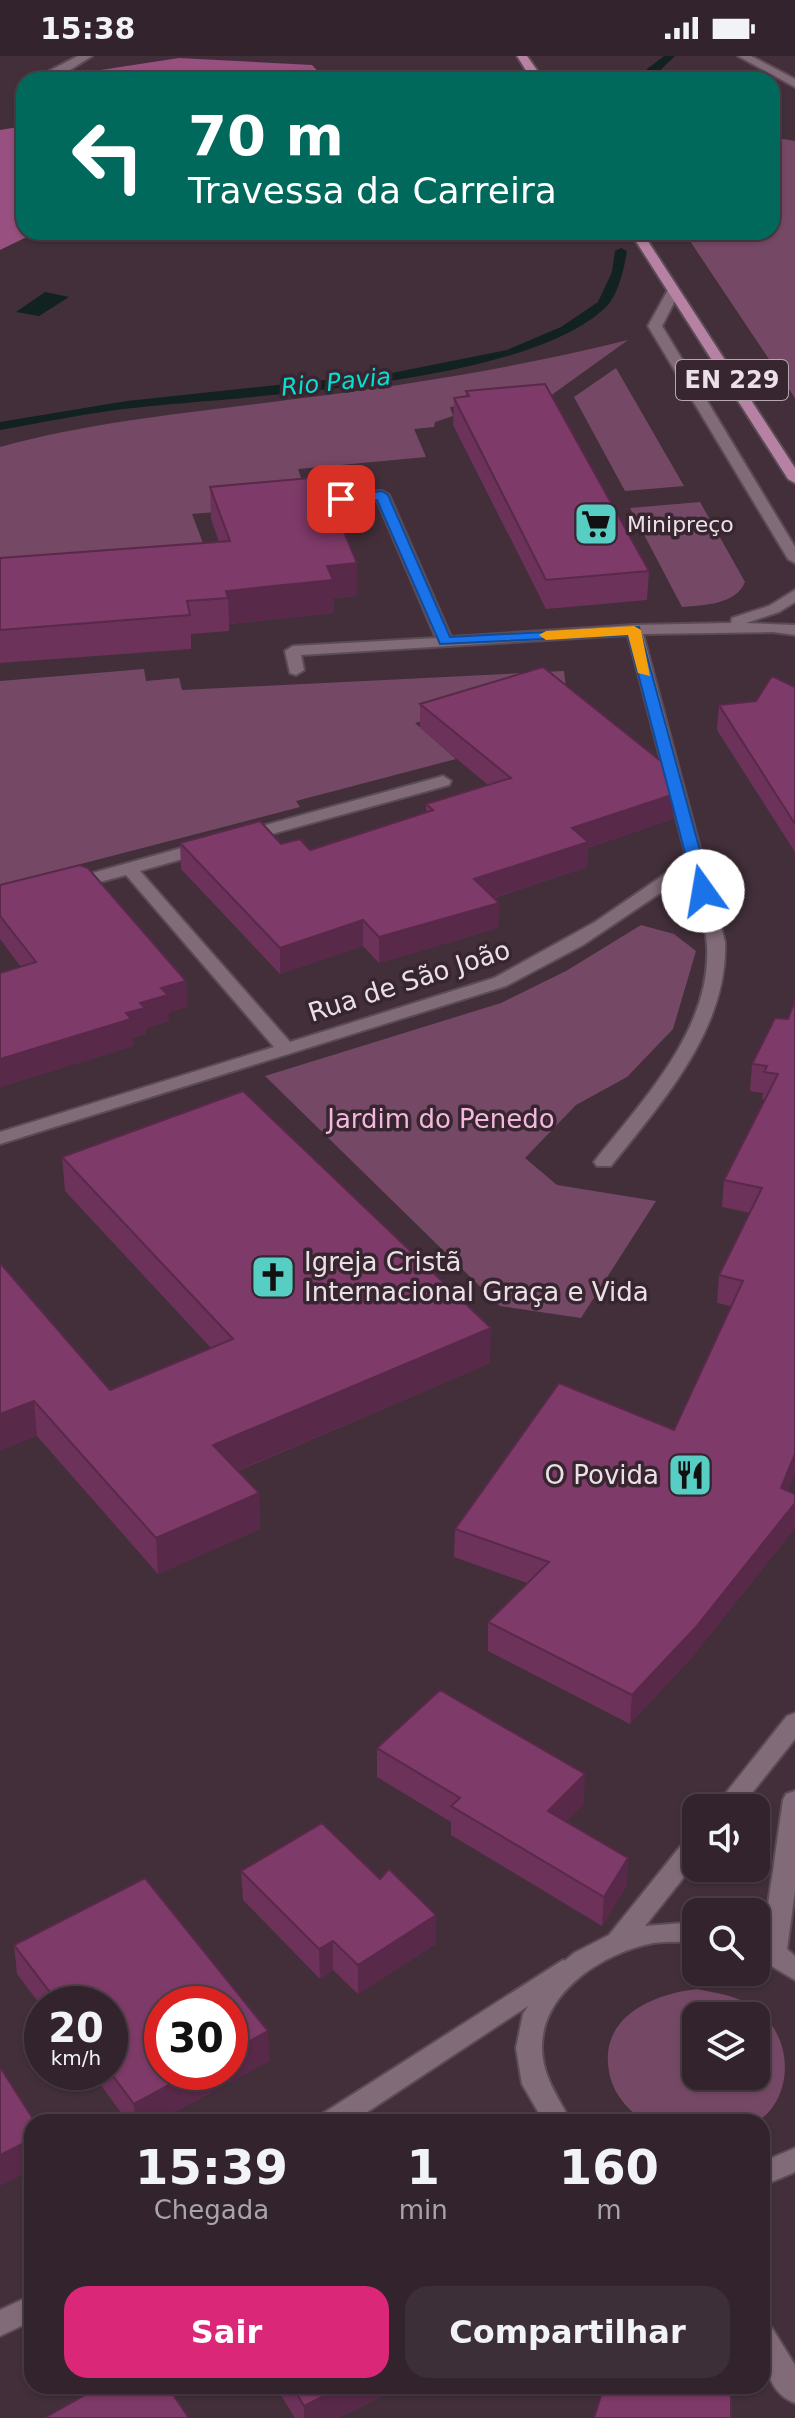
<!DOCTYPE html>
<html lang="pt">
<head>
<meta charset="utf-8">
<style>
	:root { --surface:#32232c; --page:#3d2f38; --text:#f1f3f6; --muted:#a8a4a9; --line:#4d4048; --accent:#db2777 }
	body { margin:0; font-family:"DejaVu Sans",sans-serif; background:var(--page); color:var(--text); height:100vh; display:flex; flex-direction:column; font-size:30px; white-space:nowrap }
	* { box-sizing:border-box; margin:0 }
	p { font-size:26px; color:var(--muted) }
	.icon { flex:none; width:44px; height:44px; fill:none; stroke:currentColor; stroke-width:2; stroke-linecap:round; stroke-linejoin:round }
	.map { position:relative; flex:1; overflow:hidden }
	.side { position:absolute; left:24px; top:2058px; width:746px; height:280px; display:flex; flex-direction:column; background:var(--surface); border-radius:24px; box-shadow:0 2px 6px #0004,0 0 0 2px var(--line) }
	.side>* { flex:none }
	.guide { position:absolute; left:16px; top:16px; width:764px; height:168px; border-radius:24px; box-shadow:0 2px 6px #0004,0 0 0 2px var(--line); background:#00695c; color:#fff; overflow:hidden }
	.tools { position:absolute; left:682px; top:1738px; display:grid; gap:16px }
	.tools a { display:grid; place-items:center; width:88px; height:88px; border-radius:16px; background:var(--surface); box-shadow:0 2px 6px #0004,0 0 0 2px var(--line); font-size:40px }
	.speed { position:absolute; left:24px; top:1930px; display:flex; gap:16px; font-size:40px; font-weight:700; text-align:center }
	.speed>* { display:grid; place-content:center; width:104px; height:104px; border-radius:50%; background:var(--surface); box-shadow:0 2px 6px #0004,0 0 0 2px var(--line); line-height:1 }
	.speed small { font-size:20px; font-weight:400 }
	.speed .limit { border:12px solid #d22; background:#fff; color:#111 }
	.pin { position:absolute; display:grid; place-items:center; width:68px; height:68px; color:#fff; margin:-34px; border-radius:16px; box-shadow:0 4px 12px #0006 }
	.me { position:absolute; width:88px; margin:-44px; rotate:347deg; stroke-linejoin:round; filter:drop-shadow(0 0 6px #0008) }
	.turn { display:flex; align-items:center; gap:28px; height:168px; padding:0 40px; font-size:36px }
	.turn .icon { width:104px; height:104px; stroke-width:2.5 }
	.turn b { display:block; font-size:56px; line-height:68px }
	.eta { display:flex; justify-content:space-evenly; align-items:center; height:136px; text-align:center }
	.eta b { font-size:48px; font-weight:700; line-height:56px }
	.button { display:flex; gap:16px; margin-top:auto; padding:16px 40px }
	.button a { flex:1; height:92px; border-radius:24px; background:var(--accent); color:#fff; font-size:32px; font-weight:700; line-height:92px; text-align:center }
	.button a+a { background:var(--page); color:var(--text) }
	.status { display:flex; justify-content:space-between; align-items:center; height:56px; padding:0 40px; background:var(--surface); direction:ltr }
	.status svg { height:22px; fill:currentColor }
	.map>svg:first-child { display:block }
	.green { fill:#754965; fill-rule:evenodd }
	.forest { fill:#97507f }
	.water { fill:#112220 }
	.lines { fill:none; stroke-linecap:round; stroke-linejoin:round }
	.stream { fill:#112220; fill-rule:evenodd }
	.minor-casing { stroke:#5b4b54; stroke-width:4 }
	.tertiary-casing { stroke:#5b4b54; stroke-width:4 }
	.primary-casing { stroke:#5b4b54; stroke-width:4 }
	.minor { fill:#816b78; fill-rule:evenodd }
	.tertiary { fill:#816b78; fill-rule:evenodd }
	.primary { fill:#b681a2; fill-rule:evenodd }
	.wall { fill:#6c3259 }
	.shaded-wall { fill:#582949 }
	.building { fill:#7e3a68; stroke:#582949; stroke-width:2 }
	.route { fill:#1a73e8; stroke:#114b97; stroke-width:2 }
	.slow { fill:#f59e0b }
	.labels { text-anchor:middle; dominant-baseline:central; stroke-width:7; stroke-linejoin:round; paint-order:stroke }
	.far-poi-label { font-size:22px; fill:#ece0e7; stroke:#372530; text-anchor:start }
	.shield { fill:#372530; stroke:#b6a8b0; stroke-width:2 }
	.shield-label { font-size:24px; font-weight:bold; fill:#ece0e7 }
	.far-water-label { font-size:24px; font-style:italic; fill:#05e0d3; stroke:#372530 }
	.street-label { font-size:26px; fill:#ece0e7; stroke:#372530 }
	.park-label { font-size:26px; fill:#f4b7dd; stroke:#372530 }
	.poi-label { font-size:26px; fill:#ece0e7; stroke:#372530; text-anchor:start }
</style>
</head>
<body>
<div class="status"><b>15:38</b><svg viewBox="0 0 49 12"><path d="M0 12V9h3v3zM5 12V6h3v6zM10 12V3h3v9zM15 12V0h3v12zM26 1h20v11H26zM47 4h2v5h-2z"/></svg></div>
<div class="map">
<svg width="795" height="2362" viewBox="0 0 795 2362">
	<rect width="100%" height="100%" fill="#422f3a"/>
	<!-- green -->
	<path class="green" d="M772,81L795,85V342L684,176H772Z
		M628,284L546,343L450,351L453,360L435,366L434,371L414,373L426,401L298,413L310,448L192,458L215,519L0,535V391C94,365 191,357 287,344C401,330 516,312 628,284Z
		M616,312L684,430L625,435L574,341Z
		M700,446L745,526C736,549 703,549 682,551L630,452Z
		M144,613L146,625L179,622L182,634L564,615L567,641L491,646L415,667L456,703L296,745L300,751L0,829V625Z
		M641,869L674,878L696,895L673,973L627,1021L576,1049L525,1102L557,1129L656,1145L581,1262L500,1250L265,1020L501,947L566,915Z
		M697,1933C716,1937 739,1940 755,1952C794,1980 795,2041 757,2066C735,2066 663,2072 646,2065C631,2058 616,2040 611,2024C594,1965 647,1939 697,1933ZM696,1960H756V2020H696Z"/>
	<!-- forest -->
	<path class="forest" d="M179,2L312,9L326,24H75L81,17Z
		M24,70V176H37L0,194V74Z"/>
	<!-- water -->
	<path class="water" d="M45,236L69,241L39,260L16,256Z"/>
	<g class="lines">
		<!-- stream -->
		<path class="stream" d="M664,0H675L650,24H640L647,13Z
			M621,192L627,195C624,212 619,238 606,251C524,330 247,339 132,352C88,357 44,366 0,374V366L127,345L392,317L507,294L561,271L598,246L612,216L615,195Z"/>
		<!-- minor casing -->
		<g class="minor-casing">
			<path id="minor" d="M78,0H92L54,24H42L49,15Z
				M669,232L680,235L662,270L795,491V507L788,503L648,270Z
				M382,435L389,439L451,581L634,569L731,567L732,562L769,550L795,534V546L779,556L746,567L795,569V579L773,576L643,578L725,886C728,973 662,1046 611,1110H597L594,1106L597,1102C645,1042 712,971 707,889C705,864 697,840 690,817L583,889L506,930L0,1088V1076L274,991L126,819L70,834L61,829L64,825L199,787H211V795L140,815L290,986L494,922L595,866L687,803L628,579L301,599L304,614L296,619L290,617L285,595L293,590L436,582L377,444L341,447L334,443L341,439Z
				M443,720L451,725L449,729L243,786L235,781L237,777Z
				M563,1904L572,1907L576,1914L572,1921L352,2066H318L322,2058Z
				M32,2239V2265L0,2280V2254Z"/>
		</g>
		<!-- tertiary casing -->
		<g class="tertiary-casing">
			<path id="tertiary" d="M738,0H751L795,23V31Z
				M795,1657V1683L740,1752H714L787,1660Z
				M795,1735V1835L787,1893L795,1900V1924L756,1901V1881L763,1883L783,1744L786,1738Z
				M696,1780V1806L645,1870L696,1866V1886C682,1886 667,1885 653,1887C603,1897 541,1936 542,1993C543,2022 559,2042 571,2066H544L522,2028L516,1992L523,1958L546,1921L574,1897L609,1879L687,1782Z
				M795,2092V2116L762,2130V2106Z
				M762,2269L772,2272L795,2309V2347C764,2336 762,2296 762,2269Z"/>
		</g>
		<!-- primary casing -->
		<g class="primary-casing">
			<path id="primary" d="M517,0H527L544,24H532Z
				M630,176H642L795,412V427L788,423Z"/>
		</g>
		<!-- minor -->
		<use href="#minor" class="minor"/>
		<!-- tertiary -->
		<use href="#tertiary" class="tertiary"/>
		<!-- primary -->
		<use href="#primary" class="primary"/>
	</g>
	<!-- wall -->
	<path class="wall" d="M466,335L649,515L647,544L546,553L453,369L454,342L466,341Z
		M210,431L357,540L334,542V557L229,568V575L191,578V593L0,607V502L219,486L211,463Z
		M795,631V796L717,674L719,649L756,645Z
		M420,648L675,738L673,763L588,792L587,811L494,842L499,847L498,872L379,907L363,890L280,918L181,813L180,787L281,788L310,794L426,757V748L488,729L420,672Z
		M0,829L186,925L187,951L169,956V965L146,972V978L132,982L133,990L0,1031V917L21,911L0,883Z
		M788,963V1435L795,1438V1472L693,1600L630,1668L488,1595V1566L527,1527L454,1501L455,1473L674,1374L731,1250L717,1247L719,1219L750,1157L722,1151L724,1124L765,1043H762L763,1037L750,1035L752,1008Z
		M62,1101L490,1307L238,1415L259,1437L260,1473L158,1518L37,1380L0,1207L110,1334L211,1292L65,1135Z
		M377,1692L584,1747L566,1765L628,1802L626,1831L602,1870L451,1779V1766L377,1721Z
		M241,1815L380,1823L436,1859V1888L358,1938L333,1914L320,1923L243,1844Z
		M14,1889L270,2004L157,2066H128L91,2016H110V1948H42V1951L17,1918Z
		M275,2330H402L338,2362H295Z"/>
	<!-- shaded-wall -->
	<path class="shaded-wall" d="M357,507V540L334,542V557L229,568L228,542L226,535L327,510Z
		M675,738L673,763L588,792L587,811L473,848L474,823L572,772Z
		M499,847L498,872L379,907V881Z
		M363,864V890L280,918V892Z
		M186,925L187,951L169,956V965L146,972V978L132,982L133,990L0,1031V1003L126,957L161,932Z
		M491,1272L490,1307L215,1424L213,1389Z
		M34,1345L37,1380L0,1395V1358Z
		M795,1398V1419L778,1460L781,1432Z
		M259,1437L260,1473L158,1518L156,1482Z
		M795,1447V1472L693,1600L630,1668L632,1639Z
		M585,1718L584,1747L547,1784L548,1755Z
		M628,1802L626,1831L602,1870L604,1841Z
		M436,1859V1888L358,1938V1909Z
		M333,1885V1914L320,1923L319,1893Z
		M268,1975L270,2004L157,2066H135L134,2048L193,2016H230V1996Z
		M32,2083V2114L0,2130V2099Z
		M344,2330H402L338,2362H304V2350Z"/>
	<!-- building -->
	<path class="building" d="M545,328L649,515L546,524L454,342L469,340L466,335Z
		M321,421L357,507L327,510L333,524L226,535L228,542L187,545L190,559L0,574V502L230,485L210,431Z
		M543,611L667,710L675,738L572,772L588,786L474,823L499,847L379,881L363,864L280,892L180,787L260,765L281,788L300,783L310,794L433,754L426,748L511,722L420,648Z
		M772,620L795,631V768L719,649L756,645Z
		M80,809L88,812L186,925L161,932L168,939L140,947L145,952L126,957L131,963L0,1003V917L36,906L0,860V829Z
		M795,944V1398L781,1432L795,1438V1447L696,1571L632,1639L488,1566L549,1506L455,1473L559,1327L674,1374L743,1225L719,1219L762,1132L724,1124L778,1018L764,1016L767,1010L752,1008L775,962L788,963Z
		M243,1035L491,1272L213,1389L259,1437L156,1482L34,1345L0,1358V1207L110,1334L233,1283L62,1101Z
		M440,1634L585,1718L548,1755L628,1802L604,1841L451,1750L460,1742L377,1692Z
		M322,1767L380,1823L389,1813L436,1859L358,1909L333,1885L319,1893L241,1815Z
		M145,1822L268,1975L230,1996V1948H162V2016H193L134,2048L110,2016V1948H59L14,1889Z
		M0,2011L35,2066H32V2083L0,2099Z
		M101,2330H167L189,2362H44Z
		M292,2330H344L304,2350Z
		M604,2330H731V2362H594Z"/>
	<!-- route -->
	<path class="route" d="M382,435L388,439L450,581L639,571L711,835L709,838L695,835L628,579L440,588L377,444L341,447L335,443Z"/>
	<!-- slow -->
	<path class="slow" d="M634,570L641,574L650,620L638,617L628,579L546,584L539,579L546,575Z"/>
	<!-- icons -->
	<defs>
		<g id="supermarket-square" transform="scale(2.3)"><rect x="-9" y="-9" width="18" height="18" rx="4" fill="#56cec3" stroke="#372530"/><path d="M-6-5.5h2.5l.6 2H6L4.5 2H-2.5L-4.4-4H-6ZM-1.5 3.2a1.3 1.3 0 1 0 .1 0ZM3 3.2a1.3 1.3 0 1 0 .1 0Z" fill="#111"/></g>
		<g id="church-square" transform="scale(2.3)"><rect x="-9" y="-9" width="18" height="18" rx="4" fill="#56cec3" stroke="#372530"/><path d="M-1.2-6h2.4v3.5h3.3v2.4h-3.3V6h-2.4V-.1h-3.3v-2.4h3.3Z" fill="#111"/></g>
		<g id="restaurant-square" transform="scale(2.3)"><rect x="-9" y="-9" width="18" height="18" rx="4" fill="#56cec3" stroke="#372530"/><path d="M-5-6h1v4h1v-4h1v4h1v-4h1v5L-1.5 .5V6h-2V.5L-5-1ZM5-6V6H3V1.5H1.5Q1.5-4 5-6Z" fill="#111"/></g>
	</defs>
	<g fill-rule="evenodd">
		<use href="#supermarket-square" x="596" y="468"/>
		<use href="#church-square" x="273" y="1221"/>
		<use href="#restaurant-square" x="690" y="1419"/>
	</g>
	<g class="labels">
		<!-- far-poi labels -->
		<g class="far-poi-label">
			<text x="627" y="468">Minipreço</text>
		</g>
		<!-- shield labels -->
		<rect class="shield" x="676" y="304" width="112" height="40" rx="6"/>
		<g class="shield-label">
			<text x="732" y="324">EN 229</text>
		</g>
		<!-- far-water labels -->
		<g class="far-water-label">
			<text transform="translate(336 326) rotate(-6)">Rio Pavia</text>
		</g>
		<!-- street labels -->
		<g class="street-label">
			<text transform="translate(409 925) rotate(-18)">Rua de São João</text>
		</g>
		<!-- park labels -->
		<g class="park-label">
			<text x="441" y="1063">Jardim do Penedo</text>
		</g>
		<!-- poi labels -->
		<g class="poi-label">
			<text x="304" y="1206">Igreja Cristã<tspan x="304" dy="30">Internacional Graça e Vida</tspan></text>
			<text x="659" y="1419" text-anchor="end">O Povida</text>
		</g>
	</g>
</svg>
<div class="tools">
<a><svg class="icon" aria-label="sound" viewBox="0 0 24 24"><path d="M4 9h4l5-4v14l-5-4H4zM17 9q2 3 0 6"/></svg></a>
<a><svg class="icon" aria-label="search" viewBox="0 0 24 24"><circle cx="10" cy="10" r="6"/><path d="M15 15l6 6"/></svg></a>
<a><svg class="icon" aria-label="layers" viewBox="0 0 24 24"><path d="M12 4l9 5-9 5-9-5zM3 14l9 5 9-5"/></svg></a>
</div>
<div class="speed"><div>20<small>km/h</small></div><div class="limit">30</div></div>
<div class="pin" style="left:341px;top:443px;background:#d93025"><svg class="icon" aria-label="arrive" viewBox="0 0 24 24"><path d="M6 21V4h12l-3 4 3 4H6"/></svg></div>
<svg class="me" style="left:703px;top:835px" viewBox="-20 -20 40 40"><circle r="19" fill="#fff"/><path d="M0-13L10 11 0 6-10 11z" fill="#1a73e8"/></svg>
<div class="guide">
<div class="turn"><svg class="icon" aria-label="left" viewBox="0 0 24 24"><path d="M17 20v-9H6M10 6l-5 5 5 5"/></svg><div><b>70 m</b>Travessa da Carreira</div></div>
</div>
<section class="side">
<div class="eta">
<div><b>15:39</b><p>Chegada</p></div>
<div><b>1</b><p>min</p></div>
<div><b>160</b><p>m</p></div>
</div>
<div class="button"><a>Sair</a><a>Compartilhar</a></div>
</section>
</div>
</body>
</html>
